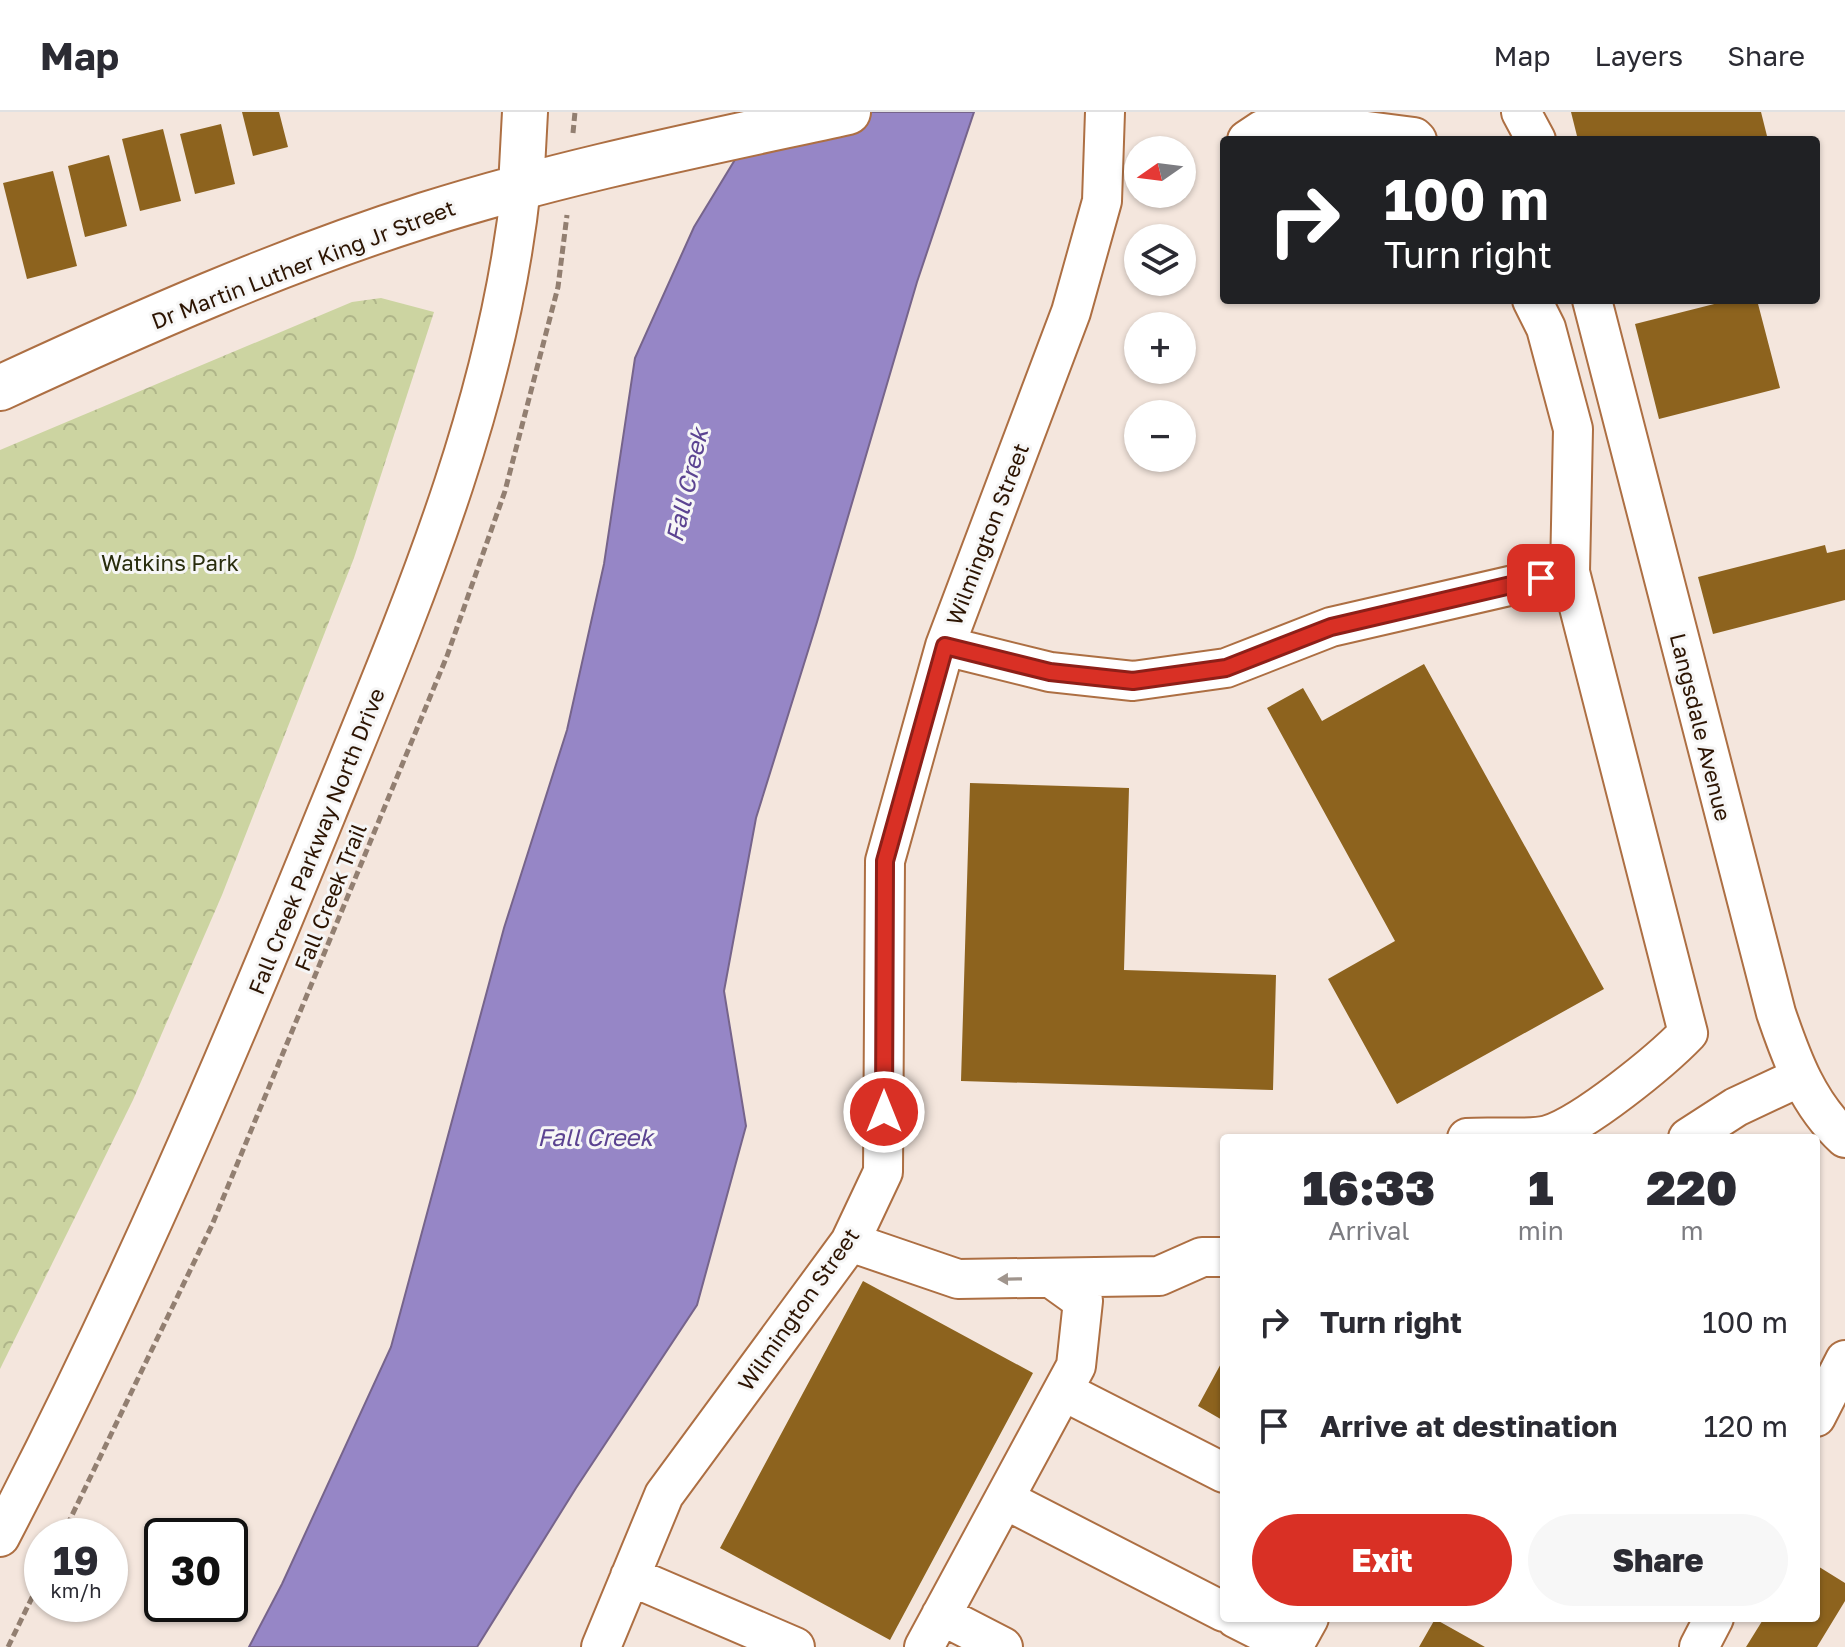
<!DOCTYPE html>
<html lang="en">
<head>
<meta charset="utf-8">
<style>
	:root { --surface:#fff; --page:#f7f7f7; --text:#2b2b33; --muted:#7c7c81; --line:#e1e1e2; --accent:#d93025 }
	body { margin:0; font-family:"Golos Text",sans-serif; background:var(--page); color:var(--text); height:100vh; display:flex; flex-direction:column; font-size:30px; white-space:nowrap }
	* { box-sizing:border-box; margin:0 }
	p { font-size:26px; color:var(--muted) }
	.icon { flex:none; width:44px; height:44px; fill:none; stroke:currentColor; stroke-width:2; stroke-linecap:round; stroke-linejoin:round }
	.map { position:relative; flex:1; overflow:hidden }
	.panel { position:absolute; left:1220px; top:1022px; width:600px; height:488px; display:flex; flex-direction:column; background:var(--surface); border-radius:8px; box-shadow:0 2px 6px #0004 }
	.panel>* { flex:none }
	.hud { position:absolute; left:1220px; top:24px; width:600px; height:168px; border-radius:8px; box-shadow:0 2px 6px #0004; background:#202124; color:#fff; overflow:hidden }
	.needle { width:52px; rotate:256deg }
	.buttons { position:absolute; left:1124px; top:24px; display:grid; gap:16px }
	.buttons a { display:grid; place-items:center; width:72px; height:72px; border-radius:50%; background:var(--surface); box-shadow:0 2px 6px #0004; font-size:40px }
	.speed { position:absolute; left:24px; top:1406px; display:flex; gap:16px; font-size:40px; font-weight:700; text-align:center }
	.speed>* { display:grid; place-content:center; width:104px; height:104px; border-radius:50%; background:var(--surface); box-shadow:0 2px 6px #0004; line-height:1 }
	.speed small { font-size:20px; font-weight:400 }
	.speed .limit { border:4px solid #111; border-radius:12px; background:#fff; color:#111 }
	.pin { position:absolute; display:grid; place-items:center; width:68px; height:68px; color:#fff; margin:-34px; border-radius:16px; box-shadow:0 4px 12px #0006 }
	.me { position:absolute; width:88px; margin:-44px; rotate:0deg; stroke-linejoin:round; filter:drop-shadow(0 0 6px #0008) }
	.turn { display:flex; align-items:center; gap:28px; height:168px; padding:0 32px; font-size:36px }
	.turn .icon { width:104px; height:104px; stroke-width:2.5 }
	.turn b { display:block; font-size:56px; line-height:68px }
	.eta { display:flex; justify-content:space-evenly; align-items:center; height:136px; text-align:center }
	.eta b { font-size:48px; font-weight:800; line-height:56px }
	.primary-button { display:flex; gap:16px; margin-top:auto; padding:16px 32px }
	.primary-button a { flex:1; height:92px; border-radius:48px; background:var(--accent); color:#fff; font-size:32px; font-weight:800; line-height:92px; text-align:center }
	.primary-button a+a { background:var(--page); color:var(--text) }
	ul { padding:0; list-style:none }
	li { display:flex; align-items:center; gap:24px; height:104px; padding:0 32px }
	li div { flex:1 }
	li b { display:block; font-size:30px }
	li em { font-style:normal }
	header { display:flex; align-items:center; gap:48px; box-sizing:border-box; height:112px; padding:0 40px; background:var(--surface); border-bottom:2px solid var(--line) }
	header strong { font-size:38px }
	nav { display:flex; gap:44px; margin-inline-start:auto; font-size:28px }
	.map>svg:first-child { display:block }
	.park { fill:url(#park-crowns) }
	.water { fill:#9686c6; stroke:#76648b; stroke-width:2 }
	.building { fill:#8d631e }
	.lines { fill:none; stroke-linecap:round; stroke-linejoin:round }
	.minor-casing { stroke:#ad6f43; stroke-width:42 }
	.major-casing { stroke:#ad6f43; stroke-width:48 }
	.path { stroke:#927f71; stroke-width:5; stroke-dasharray:8 4; stroke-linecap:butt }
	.minor { stroke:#fff; stroke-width:38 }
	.major { stroke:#fff; stroke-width:44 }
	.oneway { fill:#a0958d }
	.route-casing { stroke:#8d1f18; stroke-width:20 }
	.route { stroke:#d93025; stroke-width:14 }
	.labels { text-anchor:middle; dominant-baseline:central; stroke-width:6; stroke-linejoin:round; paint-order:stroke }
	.street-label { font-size:22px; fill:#2c1402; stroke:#f6f6f6 }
	.park-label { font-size:22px; fill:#282c0c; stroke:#f6f6f6 }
	.water-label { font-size:24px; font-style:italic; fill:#5b4391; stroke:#f6f6f6 }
</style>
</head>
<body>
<header>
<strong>Map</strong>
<nav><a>Map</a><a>Layers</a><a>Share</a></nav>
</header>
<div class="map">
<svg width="1845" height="1535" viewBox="0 0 1845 1535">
	<defs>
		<pattern id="park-crowns" width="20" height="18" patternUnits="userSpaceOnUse" patternTransform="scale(2)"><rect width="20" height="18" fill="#ccd4a1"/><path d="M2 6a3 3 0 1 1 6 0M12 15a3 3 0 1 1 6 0" fill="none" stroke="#afb589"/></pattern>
	</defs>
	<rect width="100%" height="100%" fill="#f4e6dd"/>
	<!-- park -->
	<path class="park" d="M381,186L434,200L354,446L222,783L133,988L0,1257V338L352,190Z"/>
	<!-- water -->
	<path class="water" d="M764,0H974L917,170L817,510L756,706L724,879L746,1014L697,1193L576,1376L477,1535H249L282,1472L391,1235L504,816L567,618L604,452L635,246L694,115Z"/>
	<!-- building -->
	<path class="building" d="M242,0H279L288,35L253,44Z
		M1571,0H1761L1768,28H1578Z
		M221,12L235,72L195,82L180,22Z
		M163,17L181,89L140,99L122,27Z
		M109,43L127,114L85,125L68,54Z
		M53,59L77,154L27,167L3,71Z
		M1730,188H1757L1780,276L1659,307L1635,212Z
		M1825,433L1827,441L1845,437V488L1713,522L1698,465Z
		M1424,552L1604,877L1397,992L1328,867L1395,829L1267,596L1303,576L1322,609Z
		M970,671L1129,676L1124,858L1276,863L1273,978L961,969Z
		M863,1169L1033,1261L890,1528L720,1436Z
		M1224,1246V1309L1198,1294Z
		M1816,1453L1845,1471V1489L1817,1535H1746L1764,1506H1816Z
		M1435,1507L1485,1535H1419Z"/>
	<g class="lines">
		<!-- minor casing -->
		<g class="minor-casing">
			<path id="minor" d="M1521,0L1536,28
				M1247,28L1262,18L1327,14L1414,25L1417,28
				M1532,188L1546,216L1573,317L1570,460
				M1592,188L1776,901C1792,948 1808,992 1845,1026
				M945,534L1050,560L1133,569L1226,556L1331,515L1570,460L1688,921C1661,949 1584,1012 1548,1023C1532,1028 1488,1024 1467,1026
				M1688,1026L1736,995L1800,965
				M850,1130L958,1167L1159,1164L1202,1145H1224
				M1063,1279L1224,1361
				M1816,1305L1845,1248
				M1004,1387L1224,1500
				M0,1425C123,1189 227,946 327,700C410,497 498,295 521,75
				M630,1464L795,1535
				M941,1503L1003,1535
				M1235,1506L1292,1535
				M601,1535L664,1383L850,1130L883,1060L885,749L945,534L1071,200L1102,89L1105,0
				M924,1535L1076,1254L1083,1189L1051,1166
				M1293,1535L1309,1506
				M1699,1535L1714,1506"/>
		</g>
		<!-- major casing -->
		<g class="major-casing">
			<path id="major" d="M521,75L525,0
				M0,276C138,212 280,149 425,103C564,59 706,31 848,0"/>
		</g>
		<!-- path -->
		<path class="path" d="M573,21L575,0
			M62,1424L212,1113L447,544L505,379L558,175L567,103
			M8,1535L42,1465"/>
		<!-- minor -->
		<use href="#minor" class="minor"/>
		<!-- major -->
		<use href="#major" class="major"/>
	</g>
	<!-- one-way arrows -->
	<defs><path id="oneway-solid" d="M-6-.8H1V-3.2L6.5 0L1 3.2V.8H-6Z" transform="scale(2)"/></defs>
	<use class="oneway" href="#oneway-solid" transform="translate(1010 1167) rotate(179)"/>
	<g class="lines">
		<!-- route casing -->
		<g class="route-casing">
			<path id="route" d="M884,1000L885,749L945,534L1050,560L1133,569L1226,556L1331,515L1541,466"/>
		</g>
		<!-- route -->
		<use href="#route" class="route"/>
	</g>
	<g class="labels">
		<!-- street labels -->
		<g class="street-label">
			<text transform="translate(303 152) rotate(-21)">Dr Martin Luther King Jr Street</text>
			<text transform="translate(987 422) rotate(-69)">Wilmington Street</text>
			<text transform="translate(1701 615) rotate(76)">Langsdale Avenue</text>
			<text transform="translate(316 729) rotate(-68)">Fall Creek Parkway North Drive</text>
			<text transform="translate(330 785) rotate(-68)">Fall Creek Trail</text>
			<text transform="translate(798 1197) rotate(-55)">Wilmington Street</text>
		</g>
		<!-- park labels -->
		<g class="park-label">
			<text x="170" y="450">Watkins Park</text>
		</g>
		<!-- water labels -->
		<g class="water-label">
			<text transform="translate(686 373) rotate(-77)">Fall Creek</text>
			<text x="595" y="1024">Fall Creek</text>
		</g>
	</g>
</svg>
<div class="buttons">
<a><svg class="needle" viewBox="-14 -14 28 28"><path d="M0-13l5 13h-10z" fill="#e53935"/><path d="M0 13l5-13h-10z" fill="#7c7c81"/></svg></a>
<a><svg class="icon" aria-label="layers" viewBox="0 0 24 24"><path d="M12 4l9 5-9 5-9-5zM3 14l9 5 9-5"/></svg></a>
<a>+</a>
<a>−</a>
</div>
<div class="speed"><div>19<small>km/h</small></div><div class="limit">30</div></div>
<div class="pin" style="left:1541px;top:466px;background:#d93025"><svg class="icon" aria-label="arrive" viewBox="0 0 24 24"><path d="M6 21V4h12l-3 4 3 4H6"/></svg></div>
<svg class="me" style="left:884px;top:1000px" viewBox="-20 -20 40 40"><circle r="17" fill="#d93025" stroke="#fff" stroke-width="3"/><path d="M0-11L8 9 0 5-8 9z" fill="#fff"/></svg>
<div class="hud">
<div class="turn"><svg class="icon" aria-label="right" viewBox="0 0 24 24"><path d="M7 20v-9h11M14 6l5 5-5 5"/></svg><div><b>100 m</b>Turn right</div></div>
</div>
<section class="panel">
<div class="eta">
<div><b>16:33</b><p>Arrival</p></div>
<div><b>1</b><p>min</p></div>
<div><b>220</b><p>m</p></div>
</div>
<ul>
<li><svg class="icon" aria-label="right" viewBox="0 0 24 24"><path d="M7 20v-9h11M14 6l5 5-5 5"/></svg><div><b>Turn right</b></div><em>100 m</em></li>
<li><svg class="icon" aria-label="arrive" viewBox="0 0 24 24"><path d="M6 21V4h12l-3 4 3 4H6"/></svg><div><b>Arrive at destination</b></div><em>120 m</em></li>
</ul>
<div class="primary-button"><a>Exit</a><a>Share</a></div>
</section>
</div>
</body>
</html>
